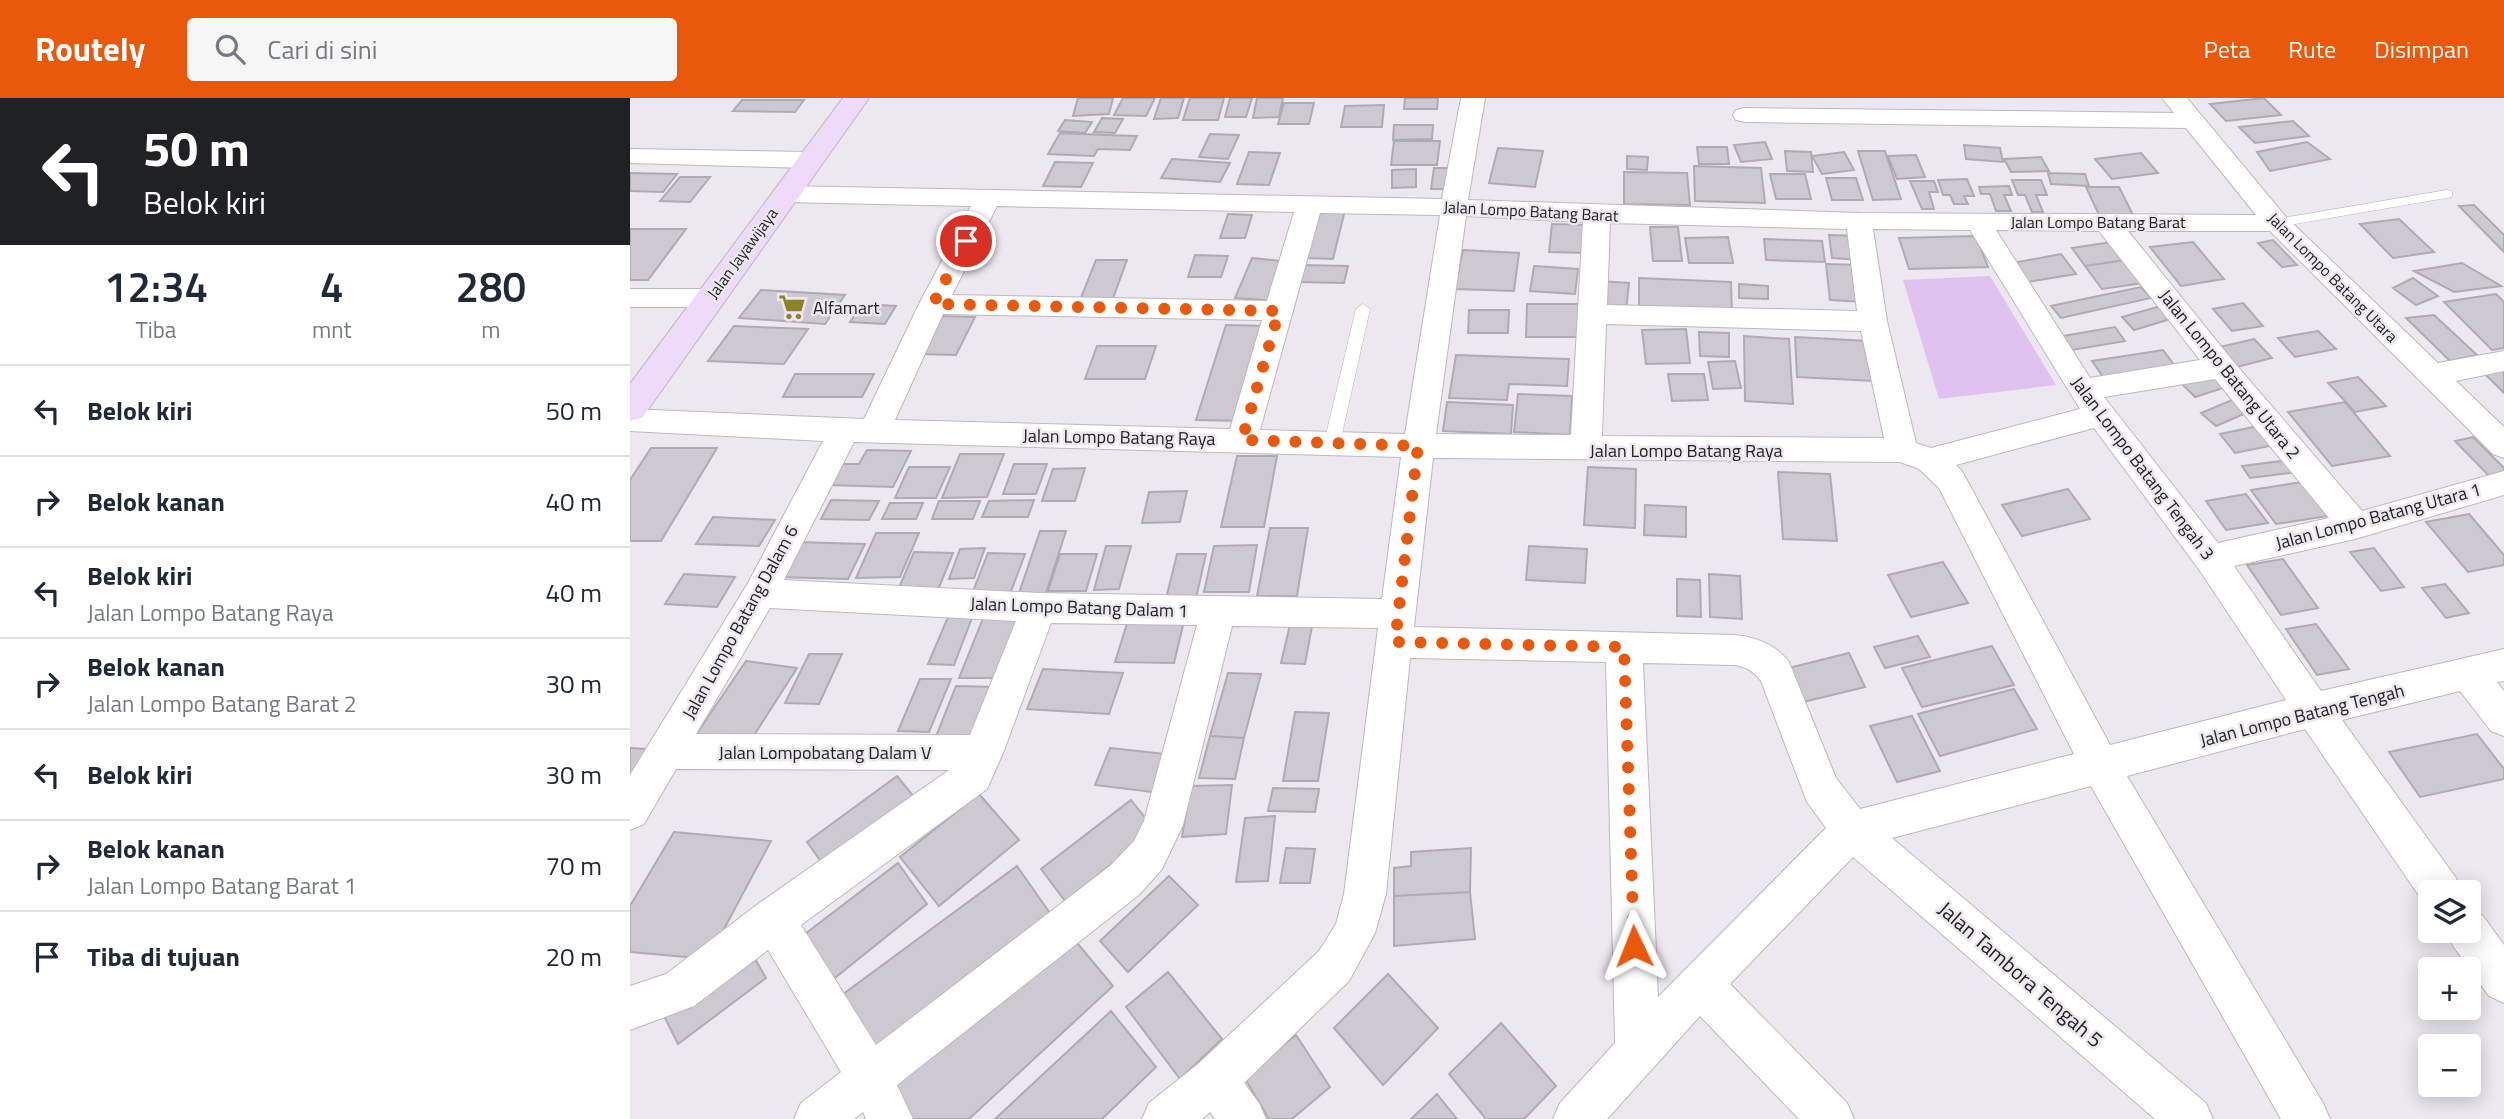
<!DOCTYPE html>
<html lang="id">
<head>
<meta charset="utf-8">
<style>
	:root { --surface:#fff; --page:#f6f6f7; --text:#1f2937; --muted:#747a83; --line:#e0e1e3; --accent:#ea580c }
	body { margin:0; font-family:"Titillium Web",sans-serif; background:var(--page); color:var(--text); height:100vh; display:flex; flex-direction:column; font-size:26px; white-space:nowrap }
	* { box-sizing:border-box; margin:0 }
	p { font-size:23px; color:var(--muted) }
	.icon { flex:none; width:38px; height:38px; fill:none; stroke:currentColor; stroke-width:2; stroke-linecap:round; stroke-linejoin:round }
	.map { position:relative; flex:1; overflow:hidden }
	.drawer { display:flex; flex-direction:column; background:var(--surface); width:630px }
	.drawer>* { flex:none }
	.top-card { background:#202124; color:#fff; overflow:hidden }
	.fabs { position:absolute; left:1788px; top:782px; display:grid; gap:14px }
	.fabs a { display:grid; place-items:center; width:63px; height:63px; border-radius:7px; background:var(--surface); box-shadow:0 4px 18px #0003; font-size:35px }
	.pin { position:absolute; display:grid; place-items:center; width:60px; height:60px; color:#fff; margin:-30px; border:4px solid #fff; border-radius:50%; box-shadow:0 2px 7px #0007 }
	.me { position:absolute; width:77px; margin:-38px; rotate:358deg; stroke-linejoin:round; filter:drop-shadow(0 0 5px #0008) }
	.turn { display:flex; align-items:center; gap:24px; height:147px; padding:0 28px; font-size:32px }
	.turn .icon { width:91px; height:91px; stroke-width:2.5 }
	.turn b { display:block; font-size:49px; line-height:60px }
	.eta { display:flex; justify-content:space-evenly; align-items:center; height:119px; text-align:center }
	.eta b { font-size:42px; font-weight:600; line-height:49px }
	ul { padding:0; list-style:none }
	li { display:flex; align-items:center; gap:21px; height:91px; padding:0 28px; border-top:2px solid var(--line) }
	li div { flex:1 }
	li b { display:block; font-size:26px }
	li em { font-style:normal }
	header { display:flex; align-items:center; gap:42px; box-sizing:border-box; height:98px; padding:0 35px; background:var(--accent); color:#fff }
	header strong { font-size:33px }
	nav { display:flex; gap:38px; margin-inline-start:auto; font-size:24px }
	.search { width:490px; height:63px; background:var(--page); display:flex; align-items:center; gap:18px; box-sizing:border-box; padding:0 24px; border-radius:7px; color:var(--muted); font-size:26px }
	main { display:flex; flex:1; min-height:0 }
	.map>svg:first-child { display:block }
	.green { fill:#e0c2f0 }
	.building { fill:#cdc8d1; stroke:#b0aab3; stroke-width:2 }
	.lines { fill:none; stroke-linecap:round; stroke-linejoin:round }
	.service-casing { stroke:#bdb8c0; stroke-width:1 }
	.minor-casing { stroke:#bdb8c0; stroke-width:2 }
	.secondary-casing { stroke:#bdb8c0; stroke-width:2 }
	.service { fill:#fff; fill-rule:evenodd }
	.minor { fill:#fff; fill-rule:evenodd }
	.secondary { fill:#efdaf9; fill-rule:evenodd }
	.route { stroke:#ea580c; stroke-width:12; stroke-dasharray:0 21.6 }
	.labels { text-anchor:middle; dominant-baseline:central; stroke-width:5; stroke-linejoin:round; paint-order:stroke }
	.far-street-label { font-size:16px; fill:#242225; stroke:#ede7f0 }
	.poi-label { font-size:18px; fill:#242225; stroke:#ede7f0; text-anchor:start }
	.street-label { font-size:18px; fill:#242225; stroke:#ede7f0 }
	.near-street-label { font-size:21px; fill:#242225; stroke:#ede7f0 }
</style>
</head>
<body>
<header>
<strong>Routely</strong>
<div class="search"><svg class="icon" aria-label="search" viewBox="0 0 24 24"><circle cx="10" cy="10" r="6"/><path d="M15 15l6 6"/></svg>Cari di sini</div>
<nav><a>Peta</a><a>Rute</a><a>Disimpan</a></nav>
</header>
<main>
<section class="drawer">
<div class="top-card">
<div class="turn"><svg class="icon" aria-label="left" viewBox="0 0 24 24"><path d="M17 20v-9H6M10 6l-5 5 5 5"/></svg><div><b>50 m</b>Belok kiri</div></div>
</div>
<div class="eta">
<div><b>12:34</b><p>Tiba</p></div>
<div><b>4</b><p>mnt</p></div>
<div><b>280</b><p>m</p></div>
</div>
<ul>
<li><svg class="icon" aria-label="left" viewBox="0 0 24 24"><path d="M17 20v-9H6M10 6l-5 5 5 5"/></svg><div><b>Belok kiri</b></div><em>50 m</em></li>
<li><svg class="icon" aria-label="right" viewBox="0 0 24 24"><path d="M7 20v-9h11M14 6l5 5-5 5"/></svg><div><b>Belok kanan</b></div><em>40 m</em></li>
<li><svg class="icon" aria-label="left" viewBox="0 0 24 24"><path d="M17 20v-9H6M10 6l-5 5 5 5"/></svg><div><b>Belok kiri</b><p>Jalan Lompo Batang Raya</p></div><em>40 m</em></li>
<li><svg class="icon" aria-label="right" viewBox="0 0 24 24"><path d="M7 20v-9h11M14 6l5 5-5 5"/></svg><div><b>Belok kanan</b><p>Jalan Lompo Batang Barat 2</p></div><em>30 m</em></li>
<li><svg class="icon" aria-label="left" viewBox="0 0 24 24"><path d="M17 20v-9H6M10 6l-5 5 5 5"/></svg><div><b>Belok kiri</b></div><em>30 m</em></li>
<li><svg class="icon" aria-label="right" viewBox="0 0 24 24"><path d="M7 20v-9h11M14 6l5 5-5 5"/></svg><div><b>Belok kanan</b><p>Jalan Lompo Batang Barat 1</p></div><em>70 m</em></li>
<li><svg class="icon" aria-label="arrive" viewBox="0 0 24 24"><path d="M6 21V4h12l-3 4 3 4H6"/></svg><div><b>Tiba di tujuan</b></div><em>20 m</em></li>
</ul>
</section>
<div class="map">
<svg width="1874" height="1021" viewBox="0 0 1874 1021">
	<rect width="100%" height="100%" fill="#ede7f0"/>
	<!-- green -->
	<path class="green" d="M1360,178L1426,287L1309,301L1273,182Z"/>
	<!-- building -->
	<path class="building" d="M448,0H483L479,16L443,18Z
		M493,0H525L516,18L484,17Z
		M531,0H554L548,20L524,21Z
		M560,0H594L588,22H553Z
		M600,0H622L616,19H595Z
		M627,0H653L649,19L623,20Z
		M775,0H808L807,11H774Z
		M1634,0L1651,17L1596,23L1580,6Z
		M112,2H174L165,14L103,13Z
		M654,5H684L679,26H648Z
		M754,7L752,29H711L715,8Z
		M472,20L493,21L485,35L464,34Z
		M435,22L462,24L455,35L428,33Z
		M1663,23L1679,38L1625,45L1609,29Z
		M764,27H803L802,41L763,42Z
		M430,35L476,37L507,38L500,52L468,51L464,58L418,56Z
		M580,36L609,37L598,61L569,59Z
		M764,43H810L807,67H761Z
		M1135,44L1142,61L1111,64L1104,47Z
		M1677,44L1700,61L1640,73L1627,54Z
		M1334,47L1370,50L1373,64L1336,61Z
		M1067,49H1097L1099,66H1069Z
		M868,50L913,53L905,89L859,85Z
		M1155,53L1181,54L1183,74L1157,73Z
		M1228,53H1255L1271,101L1243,102Z
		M619,54L650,55L639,87L607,86Z
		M1214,54L1224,72L1192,76L1182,58Z
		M1511,55L1528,75L1482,81L1465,61Z
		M1286,57L1295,79L1267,81L1258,58Z
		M997,58L1018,59L1017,72L997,71Z
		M1411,59L1419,73L1381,74L1374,61Z
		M542,61L600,65L590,84L531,80Z
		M425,64L463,65L451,89L413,88Z
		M1064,68L1131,70L1135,105L1065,103Z
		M804,70H820L818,91H801Z
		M786,71V89L762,90V72Z
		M994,74L1057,75L1060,107L994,106Z
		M0,75L47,76L33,94L0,93Z
		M1418,75L1455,76L1459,88L1421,86Z
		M1140,76H1175L1181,101H1146Z
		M50,79H80L60,104L30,103Z
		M1196,80H1226L1233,102H1202Z
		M1337,81L1344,98H1334L1338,106H1324L1320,97H1313L1308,82Z
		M1382,82H1411L1417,97H1406L1413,114H1402L1395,97H1388Z
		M1280,83H1304L1308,94H1299L1304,111H1292Z
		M1379,88L1382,97H1374L1381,113H1366L1360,96H1351L1349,89Z
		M1456,89H1489L1504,119H1470Z
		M1844,107L1874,137V154L1829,108Z
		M686,112H715L703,161L674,160Z
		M598,116L622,117L615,140H590Z
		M1769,121L1804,154L1763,160L1730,126Z
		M922,126L958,127L956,155L919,154Z
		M1020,129H1048L1052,163H1023Z
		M0,131H56L18,182H0Z
		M1199,137L1228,138L1231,162L1202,160Z
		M1346,138L1358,169L1279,171L1269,140Z
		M1098,139L1103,165H1059L1055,140Z
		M1134,141L1192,143L1195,164L1136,162Z
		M1643,142L1667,167L1652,169L1628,145Z
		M1488,143L1502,161L1455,168L1442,150Z
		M1563,144L1594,181L1551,188L1520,149Z
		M833,152L889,155L884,193L825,191Z
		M1431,156L1446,176L1398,184L1383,165Z
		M565,157L598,158L591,179H558Z
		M622,160L661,164L645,203L605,200Z
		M1502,161L1520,184L1472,191L1455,168Z
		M466,162H497L482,203L450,202Z
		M1832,165L1871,188L1824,194L1784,173Z
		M1196,166L1230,167L1234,204L1200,202Z
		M672,167L718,168L714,185L667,184Z
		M904,168L948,171L945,196L900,193Z
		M1009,180L1101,184L1102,214L1009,210Z
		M1783,180L1808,198L1786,207L1763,190Z
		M969,183L999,185L996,212L966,210Z
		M1109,186L1138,188V201L1109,200Z
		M1511,189L1521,200L1431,220L1421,208Z
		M131,192L215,197L195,226L109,220Z
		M1866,196L1874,204V250L1862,252L1814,204Z
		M1613,205L1633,228L1602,233L1583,211Z
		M232,206L266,208L255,226L220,224Z
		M897,206H948V239H896Z
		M1534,207L1547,219L1504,232L1492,219Z
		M839,212H879L878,235H838Z
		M1804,217L1847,257L1820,263L1776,220Z
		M307,218L345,219L326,257L287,256Z
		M596,227L639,228L612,323L566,322Z
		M104,228L178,231L154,266L78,263Z
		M1485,229L1495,243L1442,252L1433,238Z
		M1056,231L1060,265L1016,266L1012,232Z
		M1688,233L1706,251L1665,259L1648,240Z
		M1069,234L1099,235V259L1070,258Z
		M1114,238L1159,241L1163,306L1115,303Z
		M1165,239L1238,243L1243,283L1167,279Z
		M1624,241L1642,260L1603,270L1585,250Z
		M467,248H526L515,281H455Z
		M1533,252L1548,272L1476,283L1462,263Z
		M826,257L939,261L937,288L879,286L877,302L819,300Z
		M1105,263L1111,290L1083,291L1078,264Z
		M1874,266V295L1850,271Z
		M1586,275L1599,288L1565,299L1552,286Z
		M165,276H244L232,299H153Z
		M1038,276H1074L1078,302L1042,303Z
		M1728,279L1756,308L1725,314L1698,285Z
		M888,296L942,298L940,337L884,334Z
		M1607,300L1621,313L1586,328L1571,315Z
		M817,304L883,307L881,336L813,333Z
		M1715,304L1760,358L1702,368L1658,314Z
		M1633,327L1649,346L1605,355L1590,336Z
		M1843,339L1874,370V379L1863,382L1825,343Z
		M21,350H87L31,443H0V382Z
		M237,352L281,353L263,389L199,387L210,366H229Z
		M330,356H374L357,399L312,400Z
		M607,358H647L634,429H591Z
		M1659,362L1667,374L1620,380L1612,368Z
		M384,366H417L406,396H373Z
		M279,369H320L306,400H265Z
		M958,369L1006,371L1005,430L954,427Z
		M455,370L445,403H412L423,371Z
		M1148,374L1200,376L1207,443L1153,441Z
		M1678,383L1704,417L1646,426L1621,392Z
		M1438,391L1460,421L1392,438L1372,407Z
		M557,393L550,424L512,425L519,394Z
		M1616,396L1638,425L1596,432L1576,403Z
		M201,402L249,403L239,422L191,421Z
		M404,402L398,419H352L359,403Z
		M309,403H350L343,421H302Z
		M260,405H293L286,421H252Z
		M1015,407L1056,409V439L1014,437Z
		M1839,416L1874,457V467L1838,474L1796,424Z
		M83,419L145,422L129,448L66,446Z
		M640,430H678L667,498H627Z
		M410,433H436L414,501H387Z
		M246,435H289L270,479L226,480Z
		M165,444L235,446L218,481L146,479Z
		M627,447L619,494H574L584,448Z
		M476,448H501L489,491L464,492Z
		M899,448L957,451L955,485L896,482Z
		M355,450L344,480L319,481L330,451Z
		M1744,450L1774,489L1751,493L1720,454Z
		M284,454L323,455L306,497H266Z
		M358,455L395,456L380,496H342Z
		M430,456H467L456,493H418Z
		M547,456H576L565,505H535Z
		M1653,461L1688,510L1651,517L1617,467Z
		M1313,464L1338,505L1281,519L1258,477Z
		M54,476L105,479L87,509L35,506Z
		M1079,476L1110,478L1112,521L1080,519Z
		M1047,481L1070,482L1071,519L1047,518Z
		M1815,486L1839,515L1816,520L1792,490Z
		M321,512H345L324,567L298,566Z
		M354,518L395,519L372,580H329Z
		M499,519H555L544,565L485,564Z
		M661,522L683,523L675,566L651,565Z
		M1686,526L1719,571L1687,577L1656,531Z
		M1288,538L1300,559L1255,570L1244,549Z
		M1362,548L1384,587L1292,609L1272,570Z
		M1219,555L1235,589L1173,604L1159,570Z
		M179,556H212L189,606L155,605Z
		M116,563L167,570L114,653L61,644Z
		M413,571L493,575L479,616L397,611Z
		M598,575L631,576L614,640L580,638Z
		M290,581H321L299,634L268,633Z
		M326,588L367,589L348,642L305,641Z
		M1384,591L1407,631L1310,658L1288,616Z
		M665,614L699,615L688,683H653Z
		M1282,618L1310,673L1267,684L1240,628Z
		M1847,636L1874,671V681L1790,699L1759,654Z
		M580,638L614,640L605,681L569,680Z
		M0,650L33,652L0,708Z
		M480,650L536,656L522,694L465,687Z
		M267,678L293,710L202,779L177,744Z
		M602,687L596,736L552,739L560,688Z
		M643,690L689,691L685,714L638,713Z
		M349,696L389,742L309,808L270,759Z
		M501,702L525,732L435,803L411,771Z
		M645,718L638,783L606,784L615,720Z
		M44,734L141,743L78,861L0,854V808Z
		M656,750L685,751L680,785H650Z
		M841,750L840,794L764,798V770L781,768V754Z
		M268,765L297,806L201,883L171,839Z
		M387,768L424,821L240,964L205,902Z
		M539,778L568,807L498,874L470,843Z
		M840,794L845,841L764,848V798Z
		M438,834L483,888L339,1021H271L254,996Z
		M121,854L136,880L48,946L34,918Z
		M538,874L592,941L550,981L496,909Z
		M758,876L808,930L753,987L704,930Z
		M481,913L526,969L472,1021H365Z
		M871,925L926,988L894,1021H856L819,976Z
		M666,937L700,989L662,1021H639L614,979Z
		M807,996L827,1021H781Z"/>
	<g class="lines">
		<!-- service casing -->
		<g class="service-casing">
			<path id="service" d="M1817,92L1822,93V99L1647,129L1640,125L1647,121Z
				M733,206L740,211L710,345L702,351L694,345L726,211Z"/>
		</g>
		<!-- minor casing -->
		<g class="minor-casing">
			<path id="minor" d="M831,0H855L838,102L1229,115L1626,117L1556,30L1115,24L1106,22L1103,17L1106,12L1115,10L1544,15L1532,0H1557L1656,119L1808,265L1874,253V273L1826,283L1874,329V360L1863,356L1640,133H1498L1602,262L1732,413L1874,373V397L1725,441L1604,468L1691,593L1874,551V583L1867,584L1874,593V638L1861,633L1830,593L1712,622L1826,780L1831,794H1801V810L1796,808L1675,631L1497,678L1693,1005L1700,1021H1651L1461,688L1262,740L1576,1005L1583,1021H1525L1223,759L1100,886L1217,1005L1224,1021H1169L1070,918L977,1021H923L930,1005L985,945L976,564L780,560L756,796L745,835L719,883L614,985L629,1005L636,1021H585L580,1014L572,1021H512L519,1005L568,966L689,853L706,826L714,796L748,530L602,528L553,727L532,771L510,796L267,987L283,1021H236L233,1014L224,1021H164L171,1005L211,974L138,852L64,908L0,932V888L36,876L128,806L319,672L46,671L14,726L0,732V677L118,485L193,343L0,333V311L234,321L289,206L341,108L155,104L146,102L142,96L146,90L155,88L812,101ZM367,108L664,114L637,203L322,197ZM690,115L810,117L775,336L630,332ZM836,118L953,124L941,337L806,336ZM980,125L1217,131L1227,213L977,207ZM1243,131L1340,132L1450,311L1301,350L1286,345L1257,223ZM1366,132L1469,133L1570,262L1460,280ZM313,216L632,222L600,331L265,322ZM976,226L1231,233L1254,340L972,338ZM1585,281L1699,420L1588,445L1474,299ZM1464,330L1568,470L1656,602L1480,647L1332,373L1326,367ZM224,344L771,359L752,501L409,495L154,482ZM803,360L1270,364L1289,371L1309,390L1444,656L1230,711L1206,680L1159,564C1145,546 1126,539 1104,537L784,529ZM140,510L386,523L340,637L66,636ZM421,525L567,527L514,723L504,743L480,768L246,947L171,827L357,691L373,655ZM1013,565L1104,567C1117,569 1123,573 1131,583L1177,704L1196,730L1028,899Z
				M0,51L180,54L189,57L193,62L189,67L180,70L0,65Z
				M0,191H80L90,193L94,200L90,207L80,209H0Z
				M1839,812L1853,818L1874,847V905L1859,898L1823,848L1817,833H1839Z"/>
		</g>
		<!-- secondary casing -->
		<g class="secondary-casing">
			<path id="secondary" d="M213,0H239L12,320L0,323V286Z"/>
		</g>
		<!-- service -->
		<use href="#service" class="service"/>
		<!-- minor -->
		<use href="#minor" class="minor"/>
		<!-- secondary -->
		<use href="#secondary" class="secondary"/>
	</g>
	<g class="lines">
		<!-- route -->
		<path class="route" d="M336,143L303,206L649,213L612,342L788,348L765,544L994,549L1004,848"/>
	</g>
	<!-- icons -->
	<defs>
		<g id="supermarket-bare" transform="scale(2.1)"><path d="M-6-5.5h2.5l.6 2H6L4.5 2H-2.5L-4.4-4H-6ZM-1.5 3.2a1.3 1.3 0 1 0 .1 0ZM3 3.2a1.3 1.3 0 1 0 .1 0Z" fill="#8b832a" stroke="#ede7f0" stroke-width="2.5" paint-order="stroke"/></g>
	</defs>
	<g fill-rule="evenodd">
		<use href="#supermarket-bare" x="162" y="209"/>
	</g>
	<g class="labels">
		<!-- far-street labels -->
		<g class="far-street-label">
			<text transform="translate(901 113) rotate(3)">Jalan Lompo Batang Barat</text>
			<text x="1468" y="124">Jalan Lompo Batang Barat</text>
			<text transform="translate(112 155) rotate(-54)">Jalan Jayawijaya</text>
			<text transform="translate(1703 179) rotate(45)">Jalan Lompo Batang Utara</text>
		</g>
		<!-- poi labels -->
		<g class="poi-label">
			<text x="183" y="209">Alfamart</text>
		</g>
		<!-- street labels -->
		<g class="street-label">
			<text transform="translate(1600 276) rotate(51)">Jalan Lompo Batang Utara 2</text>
			<text transform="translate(489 339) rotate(1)">Jalan Lompo Batang Raya</text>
			<text x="1056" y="352">Jalan Lompo Batang Raya</text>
			<text transform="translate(1513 370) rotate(53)">Jalan Lompo Batang Tengah 3</text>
			<text transform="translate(1748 418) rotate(-15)">Jalan Lompo Batang Utara 1</text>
			<text transform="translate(449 509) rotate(2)">Jalan Lompo Batang Dalam 1</text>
			<text transform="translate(110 524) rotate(-61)">Jalan Lompo Batang Dalam 6</text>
			<text transform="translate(1672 617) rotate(-14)">Jalan Lompo Batang Tengah</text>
			<text x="195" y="654">Jalan Lompobatang Dalam V</text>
		</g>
		<!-- near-street labels -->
		<g class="near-street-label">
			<text transform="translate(1391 876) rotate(41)">Jalan Tambora Tengah 5</text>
		</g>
	</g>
</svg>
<div class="fabs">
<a><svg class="icon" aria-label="layers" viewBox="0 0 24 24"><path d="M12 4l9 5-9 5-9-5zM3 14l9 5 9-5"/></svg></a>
<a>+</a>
<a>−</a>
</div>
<div class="pin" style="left:336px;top:143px;background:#d93025"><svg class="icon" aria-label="arrive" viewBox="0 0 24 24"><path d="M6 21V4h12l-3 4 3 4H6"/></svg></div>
<svg class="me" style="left:1004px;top:848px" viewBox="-20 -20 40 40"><path d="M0-17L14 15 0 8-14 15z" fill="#ea580c" stroke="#fff" stroke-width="4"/></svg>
</div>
</main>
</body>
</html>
